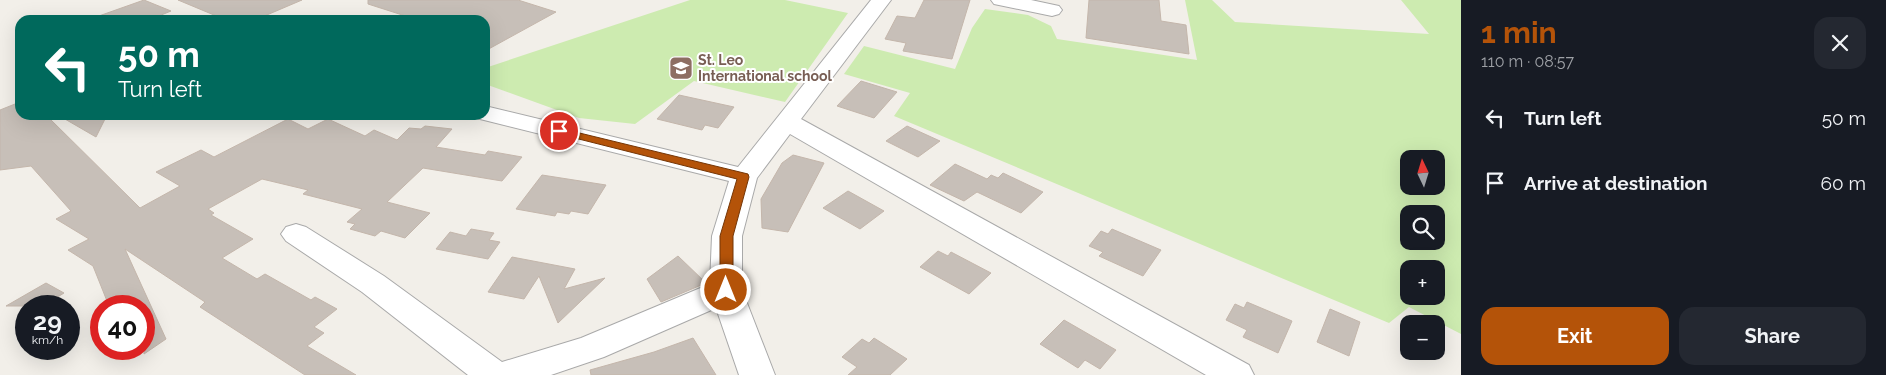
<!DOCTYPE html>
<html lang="en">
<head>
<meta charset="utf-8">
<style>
	:root { --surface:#171b24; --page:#242831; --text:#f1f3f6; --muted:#9ea1a6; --accent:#b45309 }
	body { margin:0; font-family:Raleway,sans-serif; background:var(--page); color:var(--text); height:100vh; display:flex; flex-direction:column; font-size:19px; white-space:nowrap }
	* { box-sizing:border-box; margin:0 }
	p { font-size:16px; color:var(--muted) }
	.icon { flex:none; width:28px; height:28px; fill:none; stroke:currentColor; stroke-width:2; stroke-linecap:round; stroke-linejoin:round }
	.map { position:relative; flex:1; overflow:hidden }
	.sheet { display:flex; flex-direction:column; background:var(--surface); width:425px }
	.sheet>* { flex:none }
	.top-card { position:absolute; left:15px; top:15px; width:475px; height:105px; border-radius:15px; box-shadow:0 5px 20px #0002; background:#00695c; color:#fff; overflow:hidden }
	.needle { width:32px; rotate:356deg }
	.controls { position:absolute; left:1400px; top:150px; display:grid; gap:10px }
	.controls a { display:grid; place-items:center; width:45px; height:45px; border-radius:10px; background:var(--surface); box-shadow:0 5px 20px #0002; font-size:25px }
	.speed { position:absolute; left:15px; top:295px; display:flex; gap:10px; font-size:25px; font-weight:700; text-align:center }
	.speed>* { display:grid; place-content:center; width:65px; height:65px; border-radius:50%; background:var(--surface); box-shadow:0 5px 20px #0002; line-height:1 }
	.speed small { font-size:12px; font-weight:400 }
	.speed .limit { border:8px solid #d22; background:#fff; color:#111 }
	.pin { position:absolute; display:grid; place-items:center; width:42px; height:42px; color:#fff; margin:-21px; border:2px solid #fff; border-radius:50%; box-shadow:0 1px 5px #0007 }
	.me { position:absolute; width:55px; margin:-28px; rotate:0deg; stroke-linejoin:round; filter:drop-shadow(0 0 4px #0008) }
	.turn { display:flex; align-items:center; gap:18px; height:105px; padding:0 20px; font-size:22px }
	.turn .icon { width:65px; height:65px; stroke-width:2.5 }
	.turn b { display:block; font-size:35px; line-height:42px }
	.round { display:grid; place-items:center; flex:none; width:52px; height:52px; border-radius:15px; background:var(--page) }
	.overview { display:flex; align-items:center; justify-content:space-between; height:85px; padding:0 20px }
	h1 { font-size:30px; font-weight:700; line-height:38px; color:var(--accent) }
	.action { display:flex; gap:10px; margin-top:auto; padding:10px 20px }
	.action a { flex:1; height:58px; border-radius:15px; background:var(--accent); color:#fff; font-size:20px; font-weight:700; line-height:58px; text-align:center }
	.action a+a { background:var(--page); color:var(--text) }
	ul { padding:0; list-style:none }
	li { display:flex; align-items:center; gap:15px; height:65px; padding:0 20px }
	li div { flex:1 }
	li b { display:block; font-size:19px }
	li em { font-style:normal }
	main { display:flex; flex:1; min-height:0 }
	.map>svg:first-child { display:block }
	.grass { fill:#cdebb0; fill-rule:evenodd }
	.building { fill:#c7bfb8; stroke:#c4b6ab }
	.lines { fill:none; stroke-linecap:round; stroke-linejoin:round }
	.minor-casing { stroke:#a9a9a9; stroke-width:2 }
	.minor { fill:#fff; fill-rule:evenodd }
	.route { fill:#b45309; stroke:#753606 }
	.labels { text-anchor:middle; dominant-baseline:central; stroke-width:4; stroke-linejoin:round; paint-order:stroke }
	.education-label { font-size:14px; font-weight:bold; fill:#785e54; stroke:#fff; text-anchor:start }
</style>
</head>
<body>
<main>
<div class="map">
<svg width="1461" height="375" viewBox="0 0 1461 375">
	<rect width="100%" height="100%" fill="#f2efe9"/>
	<!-- grass -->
	<path class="grass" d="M690,0H785L848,13L785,102L694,81L635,124L579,118L485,84V68Z
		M1185,0H1212L1235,22L1429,34L1401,0H1461V334L1409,307L1389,323L894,116L910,93L844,74L864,46L955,69L972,28L985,9L1028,15L1051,26L1057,39L1197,60ZM1409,159H1436V186H1409ZM1409,214H1436V241H1409ZM1409,269H1436V296H1409Z"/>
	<!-- building -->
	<path class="building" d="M144,0L171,11L149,20H96V17Z
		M178,0H302L255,20H226Z
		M368,0H518L556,12L485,51V20H418L368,4Z
		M924,0H970L952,59L903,51L906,43L885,39L897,16L915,18Z
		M1089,0H1159L1161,21L1186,25L1189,54L1086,38Z
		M861,81L897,92L874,118L837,106Z
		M679,95L734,107L718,128L705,125L702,130L657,119Z
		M20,102V115H46L140,208L180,186L156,172L201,150L214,157L288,119L308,129L328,119L365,136L374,130L397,140L409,128L421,129L425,126L452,129L436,147L485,155L488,151L522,157L502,181L423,168L387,202L430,213L405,238L381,231L375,236L350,229L355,224L347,222L362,209L303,194L308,190L262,179L208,209L214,213L211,215L253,239L222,258L257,279L265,274L311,300L315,297L337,309L314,327L324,333L307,346L356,375H305L200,307L205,302L125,249L166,339L144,354V306H109L93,266L68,250L89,239L56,219L71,211L31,166L0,170V110Z
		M58,115H107L96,137Z
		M907,126L940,141L918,157L886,141Z
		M793,155L824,163L788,232L762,228L761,199L782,163Z
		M955,164L987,179L991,175L998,178L1003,173L1043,192L1021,213L977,192L964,201L930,185Z
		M542,175L606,185L588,214L571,211L569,214L557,212L555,216L516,209Z
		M848,191L884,211L860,229L823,208Z
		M471,229L494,233L489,240L500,242L488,259L436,249L450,232L466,236Z
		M1112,229L1161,250L1143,276L1099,256L1103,252L1089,246L1101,231L1108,234Z
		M938,251L948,256L951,252L991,273L969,294L920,267Z
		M678,256L706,283L661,302L647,279Z
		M512,257L575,269L564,289L605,278L558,323L539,276L524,299L488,292Z
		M46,283L64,293L43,306H6Z
		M1247,302L1292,321L1278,353L1243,337L1247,330L1226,320L1235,304L1244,308Z
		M1330,309L1360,322L1349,356L1317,342Z
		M1064,320L1116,350L1100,369L1085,360L1078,368L1040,344Z
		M693,338L716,375H591L590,370L654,352Z
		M874,338L907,359L890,375H848L857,367L842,357L862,339L869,343Z"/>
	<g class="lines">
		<!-- minor casing -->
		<g class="minor-casing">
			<path id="minor" d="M871,0H891L801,119L1249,365L1254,375H1206L790,134L757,178L742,236V290L775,375H739L716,308L604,357L551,375H468L362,292L286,241L281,234L286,227L296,224L306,227L384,276L502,362L581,338L710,284L712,236L729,181L476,118L474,115H485V106L738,167Z
				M991,0H1031L1059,6L1062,10L1059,14L1052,16L994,4Z"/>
		</g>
		<!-- minor -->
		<use href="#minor" class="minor"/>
	</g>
	<!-- route -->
	<path class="route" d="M559,128L748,174L749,177L733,236V290L731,293L726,295L720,290V236L737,179L555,133V129Z"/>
	<!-- icons -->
	<defs>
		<g id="school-square" transform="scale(1.25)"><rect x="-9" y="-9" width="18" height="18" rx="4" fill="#8d6e63" stroke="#fff"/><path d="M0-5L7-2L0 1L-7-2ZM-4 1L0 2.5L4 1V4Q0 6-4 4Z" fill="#fff"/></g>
	</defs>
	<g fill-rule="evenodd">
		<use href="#school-square" x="681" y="68"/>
	</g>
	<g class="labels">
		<!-- education labels -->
		<g class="education-label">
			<text x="698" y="60">St. Leo<tspan x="698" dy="16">International school</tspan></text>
		</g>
	</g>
</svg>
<div class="controls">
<a><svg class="needle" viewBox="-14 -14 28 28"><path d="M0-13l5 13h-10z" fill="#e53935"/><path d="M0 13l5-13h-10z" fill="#9ea1a6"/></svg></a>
<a><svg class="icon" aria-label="search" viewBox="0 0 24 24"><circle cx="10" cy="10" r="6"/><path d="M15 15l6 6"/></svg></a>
<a>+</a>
<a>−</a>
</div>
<div class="speed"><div>29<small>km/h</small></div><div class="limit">40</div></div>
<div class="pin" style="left:559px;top:131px;background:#d93025"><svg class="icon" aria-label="arrive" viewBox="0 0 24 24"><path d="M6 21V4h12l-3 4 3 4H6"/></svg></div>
<svg class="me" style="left:726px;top:290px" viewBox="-20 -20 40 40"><circle r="17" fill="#b45309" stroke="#fff" stroke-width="3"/><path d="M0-11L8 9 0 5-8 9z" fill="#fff"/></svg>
<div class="top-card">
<div class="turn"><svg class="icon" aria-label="left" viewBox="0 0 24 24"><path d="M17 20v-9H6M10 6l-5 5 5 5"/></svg><div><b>50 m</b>Turn left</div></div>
</div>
</div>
<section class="sheet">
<div class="overview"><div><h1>1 min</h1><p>110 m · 08:57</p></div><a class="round"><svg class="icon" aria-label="close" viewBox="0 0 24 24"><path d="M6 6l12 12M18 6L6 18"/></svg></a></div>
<ul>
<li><svg class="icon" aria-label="left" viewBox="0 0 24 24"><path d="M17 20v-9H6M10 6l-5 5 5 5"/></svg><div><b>Turn left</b></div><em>50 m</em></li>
<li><svg class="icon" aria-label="arrive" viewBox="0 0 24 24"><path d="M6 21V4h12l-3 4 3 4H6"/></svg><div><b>Arrive at destination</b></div><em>60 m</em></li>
</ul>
<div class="action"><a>Exit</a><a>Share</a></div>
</section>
</main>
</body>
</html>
